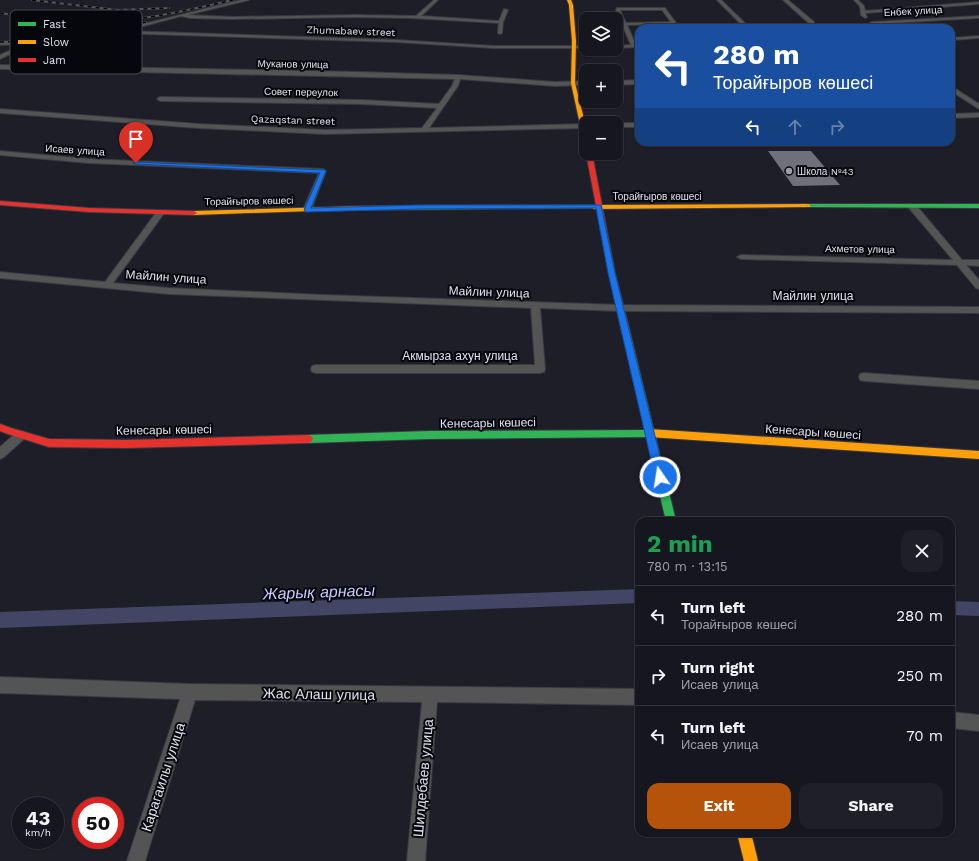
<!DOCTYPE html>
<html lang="en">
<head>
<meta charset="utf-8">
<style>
	:root { --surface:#16161e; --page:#1f1f27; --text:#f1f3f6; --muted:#9e9fa4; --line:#35353c; --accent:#b45309 }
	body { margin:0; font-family:"Work Sans",sans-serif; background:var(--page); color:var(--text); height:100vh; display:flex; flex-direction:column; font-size:15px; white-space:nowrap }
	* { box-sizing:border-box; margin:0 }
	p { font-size:13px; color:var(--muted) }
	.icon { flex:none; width:22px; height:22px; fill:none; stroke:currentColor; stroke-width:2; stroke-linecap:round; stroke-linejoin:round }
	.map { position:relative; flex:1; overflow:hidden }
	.side { position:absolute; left:635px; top:517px; width:320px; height:320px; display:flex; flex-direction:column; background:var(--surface); border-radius:12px; box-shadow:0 1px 3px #0004,0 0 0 1px var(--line) }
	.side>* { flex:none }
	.guide { position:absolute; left:635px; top:24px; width:320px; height:122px; border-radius:12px; box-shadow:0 1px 3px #0004,0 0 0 1px var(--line); background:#1a4fa0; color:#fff; overflow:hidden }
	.buttons { position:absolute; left:579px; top:12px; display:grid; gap:8px }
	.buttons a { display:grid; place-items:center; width:44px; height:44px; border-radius:8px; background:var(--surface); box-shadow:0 1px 3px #0004,0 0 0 1px var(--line); font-size:20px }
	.speed { position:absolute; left:12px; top:797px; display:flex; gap:8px; font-size:20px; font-weight:700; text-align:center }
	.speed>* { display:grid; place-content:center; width:52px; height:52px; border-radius:50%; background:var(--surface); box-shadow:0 1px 3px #0004,0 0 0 1px var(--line); line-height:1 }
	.speed small { font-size:10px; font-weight:400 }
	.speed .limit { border:6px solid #d22; background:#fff; color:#111 }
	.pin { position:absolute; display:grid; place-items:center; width:34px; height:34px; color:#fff; margin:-41px -17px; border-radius:50% 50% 50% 0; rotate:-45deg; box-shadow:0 0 4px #0007 }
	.pin .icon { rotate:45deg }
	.me { position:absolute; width:44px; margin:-22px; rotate:347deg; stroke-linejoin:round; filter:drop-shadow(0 0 3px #0008) }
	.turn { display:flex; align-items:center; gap:14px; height:84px; padding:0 12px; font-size:18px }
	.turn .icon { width:52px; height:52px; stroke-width:2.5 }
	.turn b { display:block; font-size:28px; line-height:34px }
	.lanes { display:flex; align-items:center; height:38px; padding:0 12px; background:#0003; justify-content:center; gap:20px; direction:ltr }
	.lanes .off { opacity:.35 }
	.round { display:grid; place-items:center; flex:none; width:42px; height:42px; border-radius:12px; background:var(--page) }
	.summary { display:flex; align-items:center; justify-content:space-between; height:68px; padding:0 12px }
	h1 { font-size:24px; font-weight:700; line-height:30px; color:#1e9e55 }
	.primary-button { display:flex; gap:8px; margin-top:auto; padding:8px 12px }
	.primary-button a { flex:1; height:46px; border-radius:12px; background:var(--accent); color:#fff; font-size:16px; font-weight:700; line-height:46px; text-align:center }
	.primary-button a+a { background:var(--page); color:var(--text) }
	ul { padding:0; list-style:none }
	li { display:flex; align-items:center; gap:12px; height:60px; padding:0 12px; border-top:1px solid var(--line) }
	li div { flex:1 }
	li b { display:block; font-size:15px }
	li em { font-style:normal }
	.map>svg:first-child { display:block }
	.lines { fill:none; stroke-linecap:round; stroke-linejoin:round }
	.canal { fill:#434565; fill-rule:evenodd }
	.building { fill:#6f707c }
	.street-casing { stroke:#3a3a43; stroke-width:2 }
	.fast-casing { stroke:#3a3a43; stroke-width:2 }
	.slow-casing { stroke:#3a3a43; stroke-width:2 }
	.jam-casing { stroke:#3a3a43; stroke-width:2 }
	.street { fill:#545454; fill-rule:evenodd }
	.fast { fill:#30b455; fill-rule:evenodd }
	.slow { fill:#ff9f0a; fill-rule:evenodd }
	.jam { fill:#e5322d; fill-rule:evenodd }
	.rail-casing { stroke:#565558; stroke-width:2 }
	.rail { stroke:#06060d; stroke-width:1.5; stroke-dasharray:4; stroke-linecap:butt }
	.route { fill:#1a73e8; stroke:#114b97 }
	.poi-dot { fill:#9d9da9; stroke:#06060d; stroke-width:1.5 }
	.labels { text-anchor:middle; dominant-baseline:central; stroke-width:4; stroke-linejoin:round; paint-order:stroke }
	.far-street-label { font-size:10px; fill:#e1e2ee; stroke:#06060d }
	.far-poi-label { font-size:10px; fill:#e1e2ee; stroke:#06060d; text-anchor:start }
	.street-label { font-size:12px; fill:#e1e2ee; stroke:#06060d }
	.near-street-label { font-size:14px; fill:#e1e2ee; stroke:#06060d }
	.near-water-label { font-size:16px; font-style:italic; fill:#c7cbfd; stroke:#06060d }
	.key { fill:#06060d; stroke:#484850; stroke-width:1 }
	.key-label { font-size:11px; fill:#e1e2ee }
</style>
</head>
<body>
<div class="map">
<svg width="979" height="861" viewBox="0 0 979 861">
	<rect width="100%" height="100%" fill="#1e1e28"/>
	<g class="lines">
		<!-- canal -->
		<path class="canal" d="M639,589V603L0,628V612Z
			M951,601L979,602V616L951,615Z"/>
	</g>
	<!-- building -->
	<path class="building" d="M768,151H811L840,185L793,186Z"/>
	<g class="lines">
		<!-- street casing -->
		<g class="street-casing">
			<path id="street" d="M241,0H249L187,15L233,17L354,15L416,16L434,0H438L421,16L499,21L504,9L508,10L503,22L502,33L500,34L498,33L499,23L411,18L354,17L233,19L190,18L181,16L125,31L396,40L494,46H586V48H494L396,42L115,33L10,54L0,59V55L9,51L115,31Z
				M717,0H721L750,28H745Z
				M783,0H788L814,22V24H810Z
				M854,0H858L864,6L865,11L979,2V4L865,13L867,17L865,18L861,15L860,6Z
				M617,8H665L676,23L674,24L627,25L636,45H639V47L616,48V46L631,45L616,10ZM620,10H662L671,22L626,23Z
				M979,16V18L872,24L870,23L872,22Z
				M979,36V38L951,40V38Z
				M36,42L34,44L0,45V43Z
				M0,65L356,72L458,75L555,82L586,81V85L555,86L460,79L458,86L429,128L586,124V128L325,134L199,128L0,113V109L199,124L325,130L422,128L437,108L362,104L160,101L157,99L160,97L362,100L439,104L452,86L455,79L0,69Z
				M639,80V84L616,85V81Z
				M951,86L979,104V109L951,91Z
				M979,113V117L951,118V114Z
				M616,123H639V127H616Z
				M0,151L89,159L323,169L326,171L311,210L307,212L303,210L319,173L89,163L0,155Z
				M909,204H915L962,260H979V266L966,265L979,280V289L976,288L957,265L741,259L737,257L741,255L953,260L909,208Z
				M158,210H161L165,212L113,283L169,288L324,295L620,305L979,307V313L620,311L540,308L545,369L544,372L540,373H316L312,372L311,369L312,366L316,365H535L531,308L169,294L0,278V272L105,282Z
				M864,373L979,381V389L864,381L860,380L859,377L860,374Z
				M21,431L25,432L27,435L25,438L4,457L0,459V447L17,432Z
				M0,677L190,684L639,689V705L437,702L425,861H407L422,702L195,700L145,861H127L180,699L0,693Z
				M951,712L979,715V731L951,728Z"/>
		</g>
		<!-- fast casing -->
		<g class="fast-casing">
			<path id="fast" d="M808,204H979V208L806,207V205Z
				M594,205L597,207L596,208L365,210L362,208L365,206Z
				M624,321L628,324L676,521H666L646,437L429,439L308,443L305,442L303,439L305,436L308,435L429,431L645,430L620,324Z"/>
		</g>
		<!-- slow casing -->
		<g class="slow-casing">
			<path id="slow" d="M567,0H571L573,5L576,41L575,83L586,127V140L583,138L571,83L572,41L569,5Z
				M808,204L810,205V207L594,209L591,207L594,205Z
				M365,206L368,208L367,209L194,215L191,213L194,211Z
				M649,429L979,451V459L649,437L646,435L644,433L646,431Z
				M737,833H751L758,861H744Z"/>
		</g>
		<!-- jam casing -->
		<g class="jam-casing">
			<path id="jam" d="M586,153H592L615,273L628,324L624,327L620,324L609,273Z
				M0,201L89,208L194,211L197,213L194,215L89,212L0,205Z
				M0,424L11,428L49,439L127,440L308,435L311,436L313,439L311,442L308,443L127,448L49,447L5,433L0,431Z"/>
		</g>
		<!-- street -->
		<use href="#street" class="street"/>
		<!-- fast -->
		<use href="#fast" class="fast"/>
		<!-- slow -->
		<use href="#slow" class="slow"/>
		<!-- jam -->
		<use href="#jam" class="jam"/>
		<!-- rail casing -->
		<g class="rail-casing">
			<path id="rail" d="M32,0L117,10L169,8
				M0,13C23,16 46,21 70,22C125,25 180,12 233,0
				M0,42C50,41 98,34 146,22"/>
		</g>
		<!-- rail -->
		<use href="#rail" class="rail"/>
	</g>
	<!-- route -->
	<path class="route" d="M136,162L325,170L326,171L311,208L420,205H601L615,273L665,477L663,480H657L655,477L608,273L596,208L420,209L307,212L304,210L320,173L134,164L133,163Z"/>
	<!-- markers -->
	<circle class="poi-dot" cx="789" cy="171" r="4"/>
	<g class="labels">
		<!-- far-street labels -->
		<g class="far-street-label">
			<text transform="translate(913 11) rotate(-3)">Енбек улица</text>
			<text transform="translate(351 31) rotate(2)">Zhumabaev street</text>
			<text transform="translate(293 64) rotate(1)">Муканов улица</text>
			<text transform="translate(301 92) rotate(1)">Совет переулок</text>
			<text transform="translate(293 120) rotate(2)">Qazaqstan street</text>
			<text transform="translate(75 150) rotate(4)">Исаев улица</text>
			<text x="657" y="196">Торайғыров көшесі</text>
			<text transform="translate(249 201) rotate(-1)">Торайғыров көшесі</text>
			<text transform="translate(860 249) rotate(1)">Ахметов улица</text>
		</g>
		<!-- far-poi labels -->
		<g class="far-poi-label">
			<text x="797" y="171">Школа №43</text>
		</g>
		<!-- street labels -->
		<g class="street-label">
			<text transform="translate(166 277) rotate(4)">Майлин улица</text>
			<text transform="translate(489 292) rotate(2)">Майлин улица</text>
			<text x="813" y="296">Майлин улица</text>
			<text x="460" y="356">Акмырза ахун улица</text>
			<text transform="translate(488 423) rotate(-1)">Кенесары көшесі</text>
			<text transform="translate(164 430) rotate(-1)">Кенесары көшесі</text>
			<text transform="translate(813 432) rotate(4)">Кенесары көшесі</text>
		</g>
		<!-- near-street labels -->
		<g class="near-street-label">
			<text transform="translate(319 694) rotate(1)">Жас Алаш улица</text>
			<text transform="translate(163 777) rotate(-72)">Карагаилы улица</text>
			<text transform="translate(423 778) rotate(-85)">Шилдебаев улица</text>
		</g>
		<!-- near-water labels -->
		<g class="near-water-label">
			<text transform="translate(319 592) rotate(-2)">Жарық арнасы</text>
		</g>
	</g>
	<!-- legend -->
	<rect x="10" y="10" width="132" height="64" rx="6" class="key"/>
	<rect x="18" y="22" width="18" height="4" fill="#30b455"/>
	<rect x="18" y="40" width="18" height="4" fill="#ff9f0a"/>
	<rect x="18" y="58" width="18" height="4" fill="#e5322d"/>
	<g class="key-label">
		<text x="43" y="28">Fast</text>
		<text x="43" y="46">Slow</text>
		<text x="43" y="64">Jam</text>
	</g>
</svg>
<div class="buttons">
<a><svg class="icon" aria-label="layers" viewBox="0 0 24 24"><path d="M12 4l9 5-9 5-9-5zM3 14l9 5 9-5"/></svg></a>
<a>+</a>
<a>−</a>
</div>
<div class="speed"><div>43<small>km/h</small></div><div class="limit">50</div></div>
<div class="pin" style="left:136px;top:163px;background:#d93025"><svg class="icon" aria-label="arrive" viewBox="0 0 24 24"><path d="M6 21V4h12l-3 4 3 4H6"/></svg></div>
<svg class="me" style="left:660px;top:477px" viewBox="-20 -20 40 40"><circle r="17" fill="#1a73e8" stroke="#fff" stroke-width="3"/><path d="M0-11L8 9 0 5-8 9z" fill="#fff"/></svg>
<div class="guide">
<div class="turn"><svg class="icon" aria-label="left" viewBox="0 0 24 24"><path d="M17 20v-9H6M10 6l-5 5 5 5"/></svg><div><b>280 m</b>Торайғыров көшесі</div></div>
<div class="lanes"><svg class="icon" aria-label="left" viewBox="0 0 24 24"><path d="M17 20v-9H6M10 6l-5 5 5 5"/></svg><svg class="icon off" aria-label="ahead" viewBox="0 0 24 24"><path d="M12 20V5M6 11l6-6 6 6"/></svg><svg class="icon off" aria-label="right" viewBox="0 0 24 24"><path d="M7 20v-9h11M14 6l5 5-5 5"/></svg></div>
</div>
<section class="side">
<div class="summary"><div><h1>2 min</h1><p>780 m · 13:15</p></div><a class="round"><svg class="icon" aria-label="close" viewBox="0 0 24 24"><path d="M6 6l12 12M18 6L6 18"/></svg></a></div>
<ul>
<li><svg class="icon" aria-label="left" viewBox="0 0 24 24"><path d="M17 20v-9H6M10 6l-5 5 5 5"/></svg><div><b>Turn left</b><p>Торайғыров көшесі</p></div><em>280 m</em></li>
<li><svg class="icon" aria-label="right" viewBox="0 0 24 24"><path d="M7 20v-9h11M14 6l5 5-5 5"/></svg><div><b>Turn right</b><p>Исаев улица</p></div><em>250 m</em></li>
<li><svg class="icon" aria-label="left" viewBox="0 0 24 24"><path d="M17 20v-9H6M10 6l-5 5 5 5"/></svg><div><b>Turn left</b><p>Исаев улица</p></div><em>70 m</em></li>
</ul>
<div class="primary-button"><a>Exit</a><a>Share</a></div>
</section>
</div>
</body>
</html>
